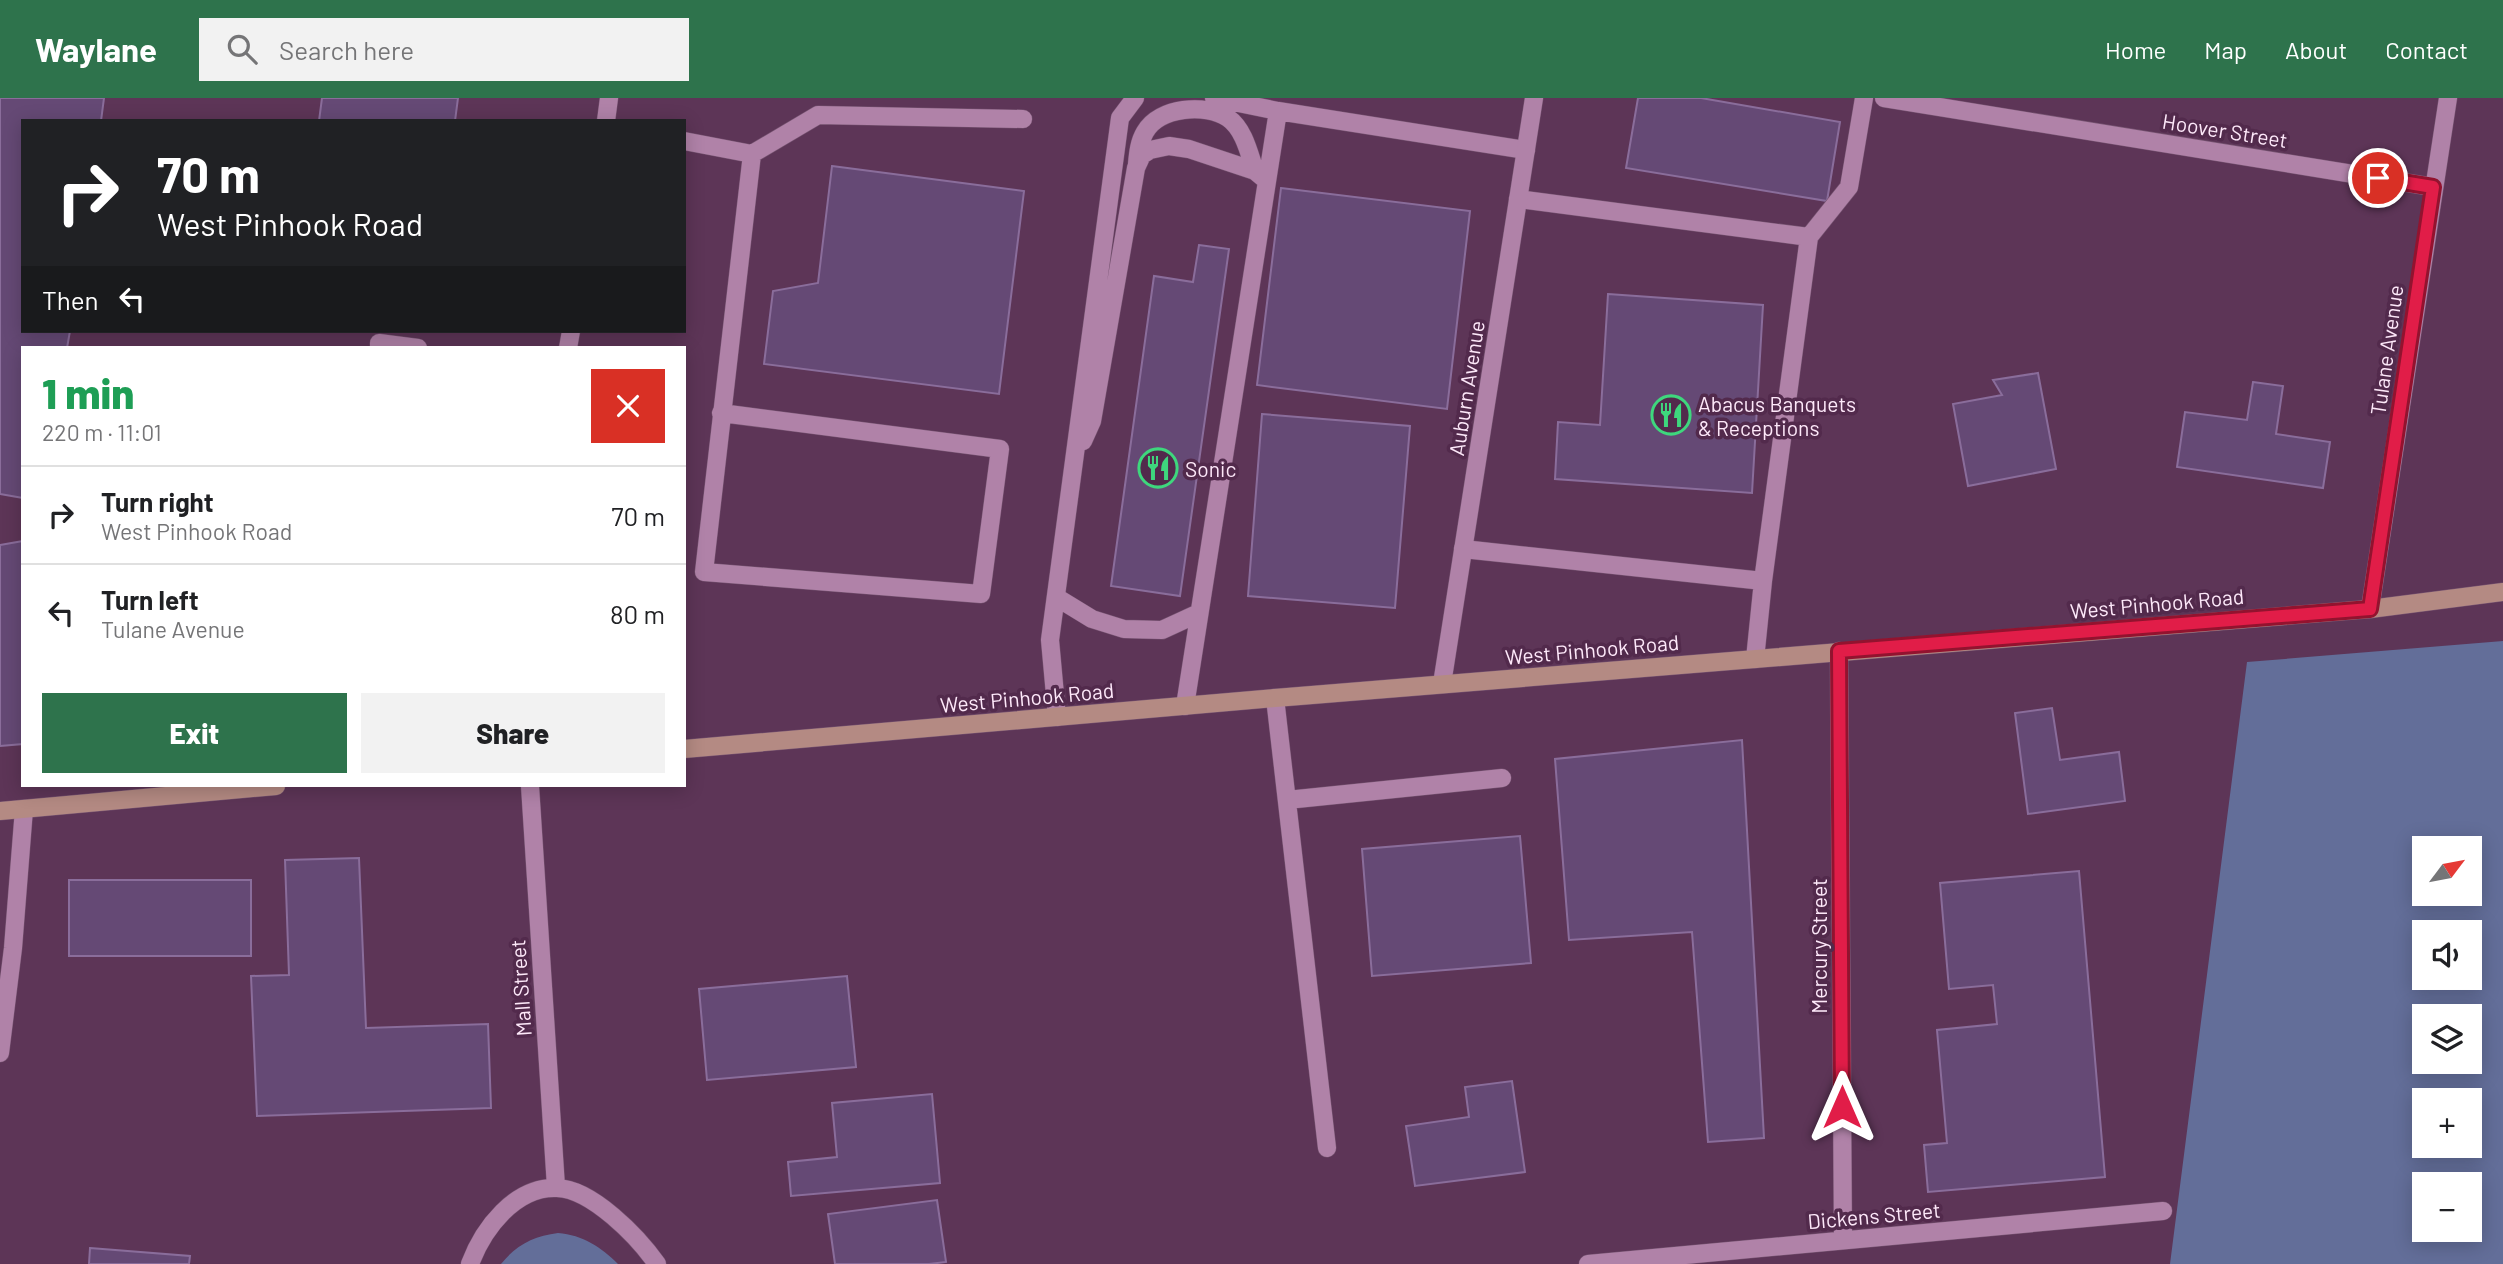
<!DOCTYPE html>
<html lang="en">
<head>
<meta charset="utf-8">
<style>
	:root { --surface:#fff; --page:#f2f2f2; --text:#202124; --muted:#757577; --line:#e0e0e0; --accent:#2e734c }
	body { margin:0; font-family:Barlow,sans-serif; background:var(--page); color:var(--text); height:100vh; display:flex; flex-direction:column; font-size:26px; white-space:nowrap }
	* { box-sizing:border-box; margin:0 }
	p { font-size:23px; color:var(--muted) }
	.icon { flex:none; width:38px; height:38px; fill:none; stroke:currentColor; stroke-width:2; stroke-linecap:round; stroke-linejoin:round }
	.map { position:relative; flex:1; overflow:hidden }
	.drawer { position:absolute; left:21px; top:248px; width:665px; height:441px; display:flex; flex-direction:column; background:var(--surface); border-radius:0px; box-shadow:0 4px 18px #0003 }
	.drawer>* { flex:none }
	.banner { position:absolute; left:21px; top:21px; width:665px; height:214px; border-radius:0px; box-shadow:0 4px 18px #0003; background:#202124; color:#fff; overflow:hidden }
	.needle { width:46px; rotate:58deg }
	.tools { position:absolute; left:2412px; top:738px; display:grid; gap:14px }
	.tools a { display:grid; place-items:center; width:70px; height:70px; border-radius:0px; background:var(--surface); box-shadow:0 4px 18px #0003; font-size:35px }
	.pin { position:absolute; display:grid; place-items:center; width:60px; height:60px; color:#fff; margin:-30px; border:4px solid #fff; border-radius:50%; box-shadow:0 2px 7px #0007 }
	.me { position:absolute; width:77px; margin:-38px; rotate:0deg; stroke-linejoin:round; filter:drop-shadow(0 0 5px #0008) }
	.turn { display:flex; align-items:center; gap:24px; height:147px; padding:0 21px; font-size:32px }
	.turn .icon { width:91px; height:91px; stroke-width:2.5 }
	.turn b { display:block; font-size:49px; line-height:60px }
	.then { display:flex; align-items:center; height:66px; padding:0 21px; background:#0003; gap:14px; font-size:26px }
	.round { display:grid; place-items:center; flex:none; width:74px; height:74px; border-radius:0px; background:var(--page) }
	.overview { display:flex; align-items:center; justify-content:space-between; height:119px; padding:0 21px }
	h1 { font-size:42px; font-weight:800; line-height:52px; color:#1e9e55 }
	.cta { display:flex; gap:14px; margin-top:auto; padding:14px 21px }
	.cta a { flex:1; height:80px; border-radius:0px; background:var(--accent); color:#fff; font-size:28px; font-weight:800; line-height:80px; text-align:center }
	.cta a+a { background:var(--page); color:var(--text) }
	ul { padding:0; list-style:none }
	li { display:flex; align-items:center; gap:21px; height:98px; padding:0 21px; border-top:2px solid var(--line) }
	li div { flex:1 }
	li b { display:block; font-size:26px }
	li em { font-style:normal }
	header { display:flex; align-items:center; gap:42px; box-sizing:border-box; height:98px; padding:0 35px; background:var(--accent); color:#fff }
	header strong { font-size:33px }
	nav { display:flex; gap:38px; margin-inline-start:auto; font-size:24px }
	.search { width:490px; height:63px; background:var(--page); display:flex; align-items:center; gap:18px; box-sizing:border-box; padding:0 24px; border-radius:0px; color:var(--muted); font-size:26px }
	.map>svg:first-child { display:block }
	.green { fill:#636e99; fill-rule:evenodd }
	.building { fill:#654975; stroke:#8a6d9b; stroke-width:2 }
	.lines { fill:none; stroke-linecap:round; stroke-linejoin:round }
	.service-casing { stroke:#765471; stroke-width:19 }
	.minor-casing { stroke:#765471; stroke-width:19 }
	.tertiary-casing { stroke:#765471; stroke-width:19 }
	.secondary-casing { stroke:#765471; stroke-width:19 }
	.service { stroke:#b082a8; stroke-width:18 }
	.minor { stroke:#b082a8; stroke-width:18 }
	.tertiary { stroke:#b082a8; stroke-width:18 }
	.secondary { stroke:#b48a83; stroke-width:18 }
	.route-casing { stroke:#92132f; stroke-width:18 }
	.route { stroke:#e11d48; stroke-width:12 }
	.labels { text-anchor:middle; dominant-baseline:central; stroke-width:7; stroke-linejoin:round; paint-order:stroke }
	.street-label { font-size:21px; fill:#fde8f9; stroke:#522a4c }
	.poi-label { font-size:21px; fill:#fde8f9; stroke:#522a4c; text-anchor:start }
</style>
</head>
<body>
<header>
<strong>Waylane</strong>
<div class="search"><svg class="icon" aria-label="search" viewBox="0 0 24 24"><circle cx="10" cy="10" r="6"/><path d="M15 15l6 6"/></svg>Search here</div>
<nav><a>Home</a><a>Map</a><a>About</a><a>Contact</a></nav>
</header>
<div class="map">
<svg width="2503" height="1166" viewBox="0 0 2503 1166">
	<rect width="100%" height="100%" fill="#5d3557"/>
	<!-- green -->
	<path class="green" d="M2503,543V1166H2170L2247,564ZM2424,751H2469V796H2424ZM2424,835H2469V880H2424ZM2424,919H2469V964H2424ZM2424,1003H2469V1048H2424ZM2424,1087H2469V1132H2424Z
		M558,1135C583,1137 601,1149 618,1166H501C516,1147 534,1138 558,1135Z"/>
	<!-- building -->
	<path class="building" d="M0,0H104L101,23H23V233H70L67,250H23V400L0,396Z
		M322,0H458L455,23H319Z
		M1638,0H1701L1840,24L1827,103L1626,70Z
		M832,68L1024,93L999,296L764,266L773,193L818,185Z
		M1281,90L1470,113L1447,311L1257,287Z
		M1199,147L1229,151L1180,498L1111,488L1154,178L1193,184Z
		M1608,196L1763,207L1752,395L1555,381L1558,324L1600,327Z
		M2038,275L2056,371L1968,388L1953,306L2002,297L1993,282Z
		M2253,284L2283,288L2276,336L2330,344L2323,390L2177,369L2185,314L2247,322Z
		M1262,316L1410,328L1395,510L1248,498Z
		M23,443V646L0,648V447Z
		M2052,610L2060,662L2119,654L2125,703L2028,716L2015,615Z
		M1742,642L1764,1040L1708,1044L1692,834L1569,842L1555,661Z
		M1520,738L1531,865L1372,878L1362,751Z
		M359,760L366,930L488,926L491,1010L257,1018L251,878L289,877L285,762Z
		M2079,773L2105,1079L1928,1094L1924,1047L1947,1045L1937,932L1997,926L1993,887L1949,891L1940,785Z
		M69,782H251V858H69Z
		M847,878L856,969L707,982L699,891Z
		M1512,983L1525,1074L1415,1088L1406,1028L1469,1019L1465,989Z
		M932,996L940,1085L791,1098L788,1064L837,1059L832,1005Z
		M937,1102L946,1164L929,1166H835L828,1116Z
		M90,1150L190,1158L189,1166H89Z"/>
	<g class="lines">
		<!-- service casing -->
		<g class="service-casing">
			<path id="service" d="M1278,13L1526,52
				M684,43L752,56L704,474L981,496L1000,351L721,315
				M752,56L818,17L1023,21
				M1137,66C1138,55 1139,44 1145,34C1159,9 1206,5 1228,20C1244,31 1249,55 1255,73
				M1518,101L1809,139L1849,89L1864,0
				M379,250V245L418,250
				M1083,343L1092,323L1136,70L1142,57L1150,52L1169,48L1189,51L1255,73L1267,83
				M1463,451L1763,483
				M1056,499L1092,521L1124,531L1162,532L1199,515
				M1755,561L1763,483L1809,139
				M1275,600L1327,1050
				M1185,608L1278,13L1214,0
				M1057,619L1050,542L1120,20L1135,0
				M1287,702L1502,680"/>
		</g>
		<!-- minor casing -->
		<g class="minor-casing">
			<path id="minor" d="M1884,0L2433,89
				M2370,511L2448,0
				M1839,553L1843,1142
				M1442,586L1534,0
				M530,688L556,1089
				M0,955L13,850L24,711
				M470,1166C483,1131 515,1088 557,1090C592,1091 638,1139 657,1166
				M1588,1166L2163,1113"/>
		</g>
		<!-- tertiary casing -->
		<g class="tertiary-casing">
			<path id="tertiary" d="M606,23L609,0
				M568,250L571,233"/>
		</g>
		<!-- secondary casing -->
		<g class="secondary-casing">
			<path id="secondary" d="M684,651L1275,600L2370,511L2503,494
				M0,713L276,688"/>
		</g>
		<!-- service -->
		<use href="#service" class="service"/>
		<!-- minor -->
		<use href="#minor" class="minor"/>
		<!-- tertiary -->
		<use href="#tertiary" class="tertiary"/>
		<!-- secondary -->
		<use href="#secondary" class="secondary"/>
	</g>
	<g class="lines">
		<!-- route casing -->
		<g class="route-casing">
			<path id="route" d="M1842,1009L1839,553L2370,511L2433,89L2378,80"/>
		</g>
		<!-- route -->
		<use href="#route" class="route"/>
	</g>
	<!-- icons -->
	<defs>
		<g id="restaurant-ring" transform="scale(2.0125)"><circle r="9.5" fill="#522a4c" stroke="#3ed77d" stroke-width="1.5"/><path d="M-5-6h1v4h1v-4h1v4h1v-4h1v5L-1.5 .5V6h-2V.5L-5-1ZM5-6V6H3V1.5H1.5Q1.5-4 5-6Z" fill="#3ed77d"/></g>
	</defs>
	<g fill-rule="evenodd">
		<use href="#restaurant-ring" x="1671" y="317"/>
		<use href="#restaurant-ring" x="1158" y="370"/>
	</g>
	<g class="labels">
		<!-- street labels -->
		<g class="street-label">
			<text transform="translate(2225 32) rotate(9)">Hoover Street</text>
			<text transform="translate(2386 252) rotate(-82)">Tulane Avenue</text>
			<text transform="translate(1466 290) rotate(-81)">Auburn Avenue</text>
			<text transform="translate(2157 505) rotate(-5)">West Pinhook Road</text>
			<text transform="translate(1592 551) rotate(-5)">West Pinhook Road</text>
			<text transform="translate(1027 599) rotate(-5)">West Pinhook Road</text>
			<text transform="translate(1818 848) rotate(-90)">Mercury Street</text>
			<text transform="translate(520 890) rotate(-94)">Mall Street</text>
			<text transform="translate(1874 1117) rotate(-5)">Dickens Street</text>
		</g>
		<!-- poi labels -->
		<g class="poi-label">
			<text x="1698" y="305">Abacus Banquets<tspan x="1698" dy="24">&amp; Receptions</tspan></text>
			<text x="1185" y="370">Sonic</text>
		</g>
	</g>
</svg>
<div class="tools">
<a><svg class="needle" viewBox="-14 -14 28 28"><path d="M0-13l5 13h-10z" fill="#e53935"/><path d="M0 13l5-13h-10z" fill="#757577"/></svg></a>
<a><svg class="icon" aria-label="sound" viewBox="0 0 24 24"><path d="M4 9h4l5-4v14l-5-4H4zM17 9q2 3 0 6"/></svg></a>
<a><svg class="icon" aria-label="layers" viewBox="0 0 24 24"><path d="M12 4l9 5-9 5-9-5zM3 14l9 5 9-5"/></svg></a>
<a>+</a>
<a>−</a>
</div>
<div class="pin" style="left:2378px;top:80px;background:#d93025"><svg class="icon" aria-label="arrive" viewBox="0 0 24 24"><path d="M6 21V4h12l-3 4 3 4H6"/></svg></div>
<svg class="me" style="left:1842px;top:1009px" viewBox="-20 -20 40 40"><path d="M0-17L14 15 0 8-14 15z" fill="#e11d48" stroke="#fff" stroke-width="4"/></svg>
<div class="banner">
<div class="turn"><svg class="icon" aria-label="right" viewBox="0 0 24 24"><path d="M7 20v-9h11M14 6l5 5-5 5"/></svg><div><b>70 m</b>West Pinhook Road</div></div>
<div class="then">Then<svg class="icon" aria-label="left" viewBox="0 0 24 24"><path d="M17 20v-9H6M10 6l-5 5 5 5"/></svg></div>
</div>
<section class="drawer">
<div class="overview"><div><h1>1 min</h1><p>220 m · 11:01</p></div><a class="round" style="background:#d93025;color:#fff"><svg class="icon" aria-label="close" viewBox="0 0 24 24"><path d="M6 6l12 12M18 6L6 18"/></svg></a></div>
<ul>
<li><svg class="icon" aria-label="right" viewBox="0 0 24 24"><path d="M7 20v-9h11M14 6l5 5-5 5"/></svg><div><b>Turn right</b><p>West Pinhook Road</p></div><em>70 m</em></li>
<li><svg class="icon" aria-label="left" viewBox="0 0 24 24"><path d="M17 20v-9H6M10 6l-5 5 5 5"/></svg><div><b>Turn left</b><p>Tulane Avenue</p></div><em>80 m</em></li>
</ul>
<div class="cta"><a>Exit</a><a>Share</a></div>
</section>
</div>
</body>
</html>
